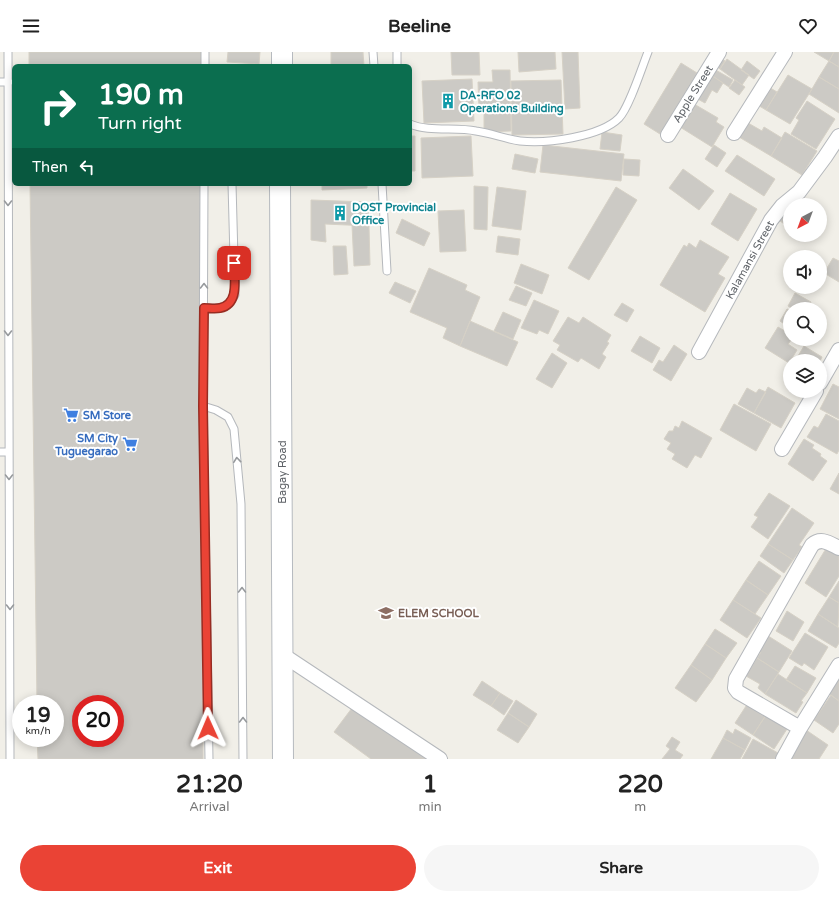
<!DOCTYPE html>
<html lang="en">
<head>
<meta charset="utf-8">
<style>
	:root { --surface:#fff; --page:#f6f6f6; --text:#222; --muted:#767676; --accent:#ea4335 }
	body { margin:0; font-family:"Varela Round",sans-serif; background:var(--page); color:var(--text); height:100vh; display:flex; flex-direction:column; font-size:15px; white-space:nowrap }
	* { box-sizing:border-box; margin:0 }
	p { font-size:13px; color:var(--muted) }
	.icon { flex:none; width:22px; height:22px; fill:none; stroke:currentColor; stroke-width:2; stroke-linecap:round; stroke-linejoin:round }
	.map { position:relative; height:707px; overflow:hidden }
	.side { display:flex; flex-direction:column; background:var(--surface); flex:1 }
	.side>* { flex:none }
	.top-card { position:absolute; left:12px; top:12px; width:400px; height:122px; border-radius:6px; box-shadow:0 2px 10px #0003; background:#0b6e4f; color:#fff; overflow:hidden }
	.needle { width:26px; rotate:221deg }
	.controls { position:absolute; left:783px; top:146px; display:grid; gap:8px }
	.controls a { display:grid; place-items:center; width:44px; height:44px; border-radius:50%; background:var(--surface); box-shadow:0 2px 10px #0003; font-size:20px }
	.speed { position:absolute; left:12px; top:643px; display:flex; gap:8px; font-size:20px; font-weight:700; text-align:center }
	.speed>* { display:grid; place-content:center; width:52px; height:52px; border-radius:50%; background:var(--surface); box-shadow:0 2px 10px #0003; line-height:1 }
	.speed small { font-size:10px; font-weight:400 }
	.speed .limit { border:6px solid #d22; background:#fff; color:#111 }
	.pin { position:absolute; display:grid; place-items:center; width:34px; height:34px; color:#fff; margin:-17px; border-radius:8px; box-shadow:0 2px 6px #0006 }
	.me { position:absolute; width:44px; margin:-22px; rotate:359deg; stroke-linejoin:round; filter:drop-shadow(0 0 3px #0008) }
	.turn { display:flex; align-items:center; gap:14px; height:84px; padding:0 20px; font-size:18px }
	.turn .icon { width:52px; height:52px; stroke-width:2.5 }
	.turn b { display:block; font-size:28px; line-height:34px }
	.then { display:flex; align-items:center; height:38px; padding:0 20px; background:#0003; gap:8px; font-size:15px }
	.eta { display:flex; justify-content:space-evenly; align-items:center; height:68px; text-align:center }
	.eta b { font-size:24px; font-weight:700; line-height:28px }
	.button { display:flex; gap:8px; margin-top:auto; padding:8px 20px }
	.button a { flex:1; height:46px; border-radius:24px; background:var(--accent); color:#fff; font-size:16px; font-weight:700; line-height:46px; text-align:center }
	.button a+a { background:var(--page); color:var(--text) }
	header { display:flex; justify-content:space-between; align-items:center; height:52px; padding:0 20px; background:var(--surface); font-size:18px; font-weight:700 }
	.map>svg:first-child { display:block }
	.building { fill:#cccac5; stroke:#d6d1c6; fill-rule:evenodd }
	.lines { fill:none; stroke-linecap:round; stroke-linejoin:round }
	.lane-casing { stroke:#b5b8bc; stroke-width:9 }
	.street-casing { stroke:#b5b8bc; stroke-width:16 }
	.secondary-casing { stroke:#b6babf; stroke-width:22 }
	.lane { stroke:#fff; stroke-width:7 }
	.street { stroke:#fff; stroke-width:14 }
	.secondary { stroke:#fff; stroke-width:20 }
	.oneway { stroke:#979a9d }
	.route-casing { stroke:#982c22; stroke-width:10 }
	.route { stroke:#ea4335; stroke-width:7 }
	.labels { text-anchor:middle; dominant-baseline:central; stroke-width:4; stroke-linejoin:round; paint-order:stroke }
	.street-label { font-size:11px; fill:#5f6368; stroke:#fff }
	.culture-label { font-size:11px; font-weight:bold; fill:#0d838f; stroke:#fff; text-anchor:start }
	.shop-label { font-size:11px; font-weight:bold; fill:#366cbe; stroke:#fff; text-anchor:start }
	.education-label { font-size:11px; font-weight:bold; fill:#785e54; stroke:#fff; text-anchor:start }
</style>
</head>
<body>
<header><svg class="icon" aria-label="menu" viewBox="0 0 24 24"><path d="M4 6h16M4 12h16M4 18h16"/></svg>Beeline<svg class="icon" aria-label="heart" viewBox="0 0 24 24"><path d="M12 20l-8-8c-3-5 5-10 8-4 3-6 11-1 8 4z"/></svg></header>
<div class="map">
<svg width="839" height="707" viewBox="0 0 839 707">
	<rect width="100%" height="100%" fill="#f1efe8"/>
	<!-- building -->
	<path class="building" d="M29,0H203V14H29Z
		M228,0H260L259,12L227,10Z
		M331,0H363L364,14H331Z
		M451,0H479L480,23H452Z
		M518,0H555L556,17L519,20Z
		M562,0H578L580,56L565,57Z
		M814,0H834L829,9Z
		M834,0H839V15L829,9Z
		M718,4L725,9L720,17L712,11Z
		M727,7L749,23L742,33L720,17Z
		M747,9L760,19L754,27L741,18Z
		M829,9L839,15V37L819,25Z
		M681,11L697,21L660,82L644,72Z
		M714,17L733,28L729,35L711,23Z
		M492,18H510L511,79L484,80V59H479L478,30H493Z
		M711,23L723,31L717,41L712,38L705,51L694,45Z
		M788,23L812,37L790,72L766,58Z
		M819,25L839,37V61L809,42Z
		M472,27L474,69L424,71L422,29Z
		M561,28L563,82L512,83L511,29Z
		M735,28L745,35L739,43L729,36Z
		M767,34L777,40L766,58L756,52Z
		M807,49L835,67L816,97L791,82L799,68L796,66Z
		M694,52L718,66L716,70L724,75L712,95L680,75Z
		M748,71L762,79L764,75L782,86L771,104L739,85Z
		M602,80L622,83L620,99L600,97Z
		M785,80L817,99L802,123L771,104Z
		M410,84H415V119H410Z
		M471,84L473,124L422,126L421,86Z
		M543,93L624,102L621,129L540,120Z
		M714,93L726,101L717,115L705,107Z
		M515,102L538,107L535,121L512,117Z
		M737,103L775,127L764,144L725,119Z
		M624,107L640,108L639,124L623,123Z
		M683,117L714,139L699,158L669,136Z
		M30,132H203V707H38L37,686H55V652H37ZM81,652H115V686H81Z
		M322,132H367V136L322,138Z
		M474,134L488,135L487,178L474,177Z
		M497,135L526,139L521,178L492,174Z
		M616,135L637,148L589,228L568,216Z
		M730,141L757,157L738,189L711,172Z
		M311,148L368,150L369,174L325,172L326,190L311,188Z
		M785,155L790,160V170L787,174L776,166Z
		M464,158L466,199L440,200L438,159Z
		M402,167L430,181L424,194L396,181Z
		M352,173L369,174L370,213L354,214Z
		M498,184L520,187L518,203L496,200Z
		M700,188L729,205L718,222L725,226L705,260L660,233L684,193L687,195L689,191L696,196Z
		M333,194H346L348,222L334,223Z
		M833,206L839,209V230L824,221Z
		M521,212L549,223L542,242L514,231Z
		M429,216L467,233L465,238L480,245L460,294L443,286L447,276L410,260Z
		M395,230L416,239L410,251L389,241Z
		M516,234L532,241L526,254L509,248Z
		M795,241L811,250L808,257H793L788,254Z
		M534,248L559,259L548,282L539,278L537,282L521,276Z
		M622,251L634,258L627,270L614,263Z
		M787,257L790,258V276L780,269Z
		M503,260L521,268L513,287L494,279Z
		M568,265L579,271L583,265L611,283L607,290L609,291L602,302L606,305L599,317L581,306L578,310L557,298L560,293L553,289Z
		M470,269L518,290L507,314L460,294Z
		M778,275L790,282V287H792L788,292L797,298L789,311L765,296Z
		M640,284L660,296L652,311L631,299Z
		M674,293L687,302L671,329L653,318L659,308L663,310Z
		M804,294L822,305L820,309H795Z
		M552,301L567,311L552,336L536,327Z
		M833,332L839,335V367L820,357Z
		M768,335L795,351L781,376L754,361Z
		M747,336L756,341L759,337L766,340L754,361L738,352Z
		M734,352L771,372L756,399L720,378Z
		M826,362L839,369V398L837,402L807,385L814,374L818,376Z
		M682,369L712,386L701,406L695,403L687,416L672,407L675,402L667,397L671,391L664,387L669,379H673L675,374L679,376Z
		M804,387L814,393L812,396L821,402L820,404L827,409L813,429L788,412Z
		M839,421V442L830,437Z
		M769,441L790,454L768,487L751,475L758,465L754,463Z
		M792,456L814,471L799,493L802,495L793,508L768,492Z
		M768,492L793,508L784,521L760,504Z
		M827,495L839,503V524L826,545L805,531Z
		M759,509L781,524L768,543L746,528Z
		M746,528L768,543L755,562L733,548Z
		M839,529V551L829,545Z
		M829,545L839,551L838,575L818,562Z
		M733,548L761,566L747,586L720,568Z
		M787,559L804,570L793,589L776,579Z
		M818,562L839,576V591L836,596L808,579Z
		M715,577L737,591L726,606L705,592Z
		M805,581L828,595L814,618L804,611L802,614L789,606Z
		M765,582L792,599L779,620L757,606L761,600L756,597Z
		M705,592L726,606L712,628L691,613Z
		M757,606L779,620L765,642L758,636L760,632L746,624Z
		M691,613L712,628L696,650L675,636Z
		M795,614L816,626L807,641L786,628Z
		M839,618V649L825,639Z
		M778,622L807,641L801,649L803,650L796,661L765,642Z
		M482,629L500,641L491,654L473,643Z
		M500,641L513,649L504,663L491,654Z
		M831,643L839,649V672L833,681L814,668Z
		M516,648L537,662L529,675L508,661Z
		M748,651L766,663L753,683L735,671Z
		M355,652L431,707H371L334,680Z
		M508,661L529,675L518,691L497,678Z
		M766,663L787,677L774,697L753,683Z
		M735,677L751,686L745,698L723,686L727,678L733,682Z
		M806,678L828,693L819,707H786Z
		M672,685L680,690L675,698L683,703L680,707H662L670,697L666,694Z
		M723,686L745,698L740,707H711Z
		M753,687L778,701L775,707H742Z"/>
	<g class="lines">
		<!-- lane casing -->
		<g class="lane-casing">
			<path id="lane" d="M8,0L10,707
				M373,0L374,14
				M397,0V14
				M205,14V0
				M0,30H9
				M410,72C428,80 455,75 476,79C491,81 505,87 520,89C546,92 600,85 619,66C629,56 642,15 648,0
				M204,132L203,354L209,707
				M382,132L387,219
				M204,256C220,256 225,258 235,243L232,132
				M203,354L216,358L228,365L234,377L241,452L243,707
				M0,400H9"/>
		</g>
		<!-- street casing -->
		<g class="street-casing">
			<path id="street" d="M734,81L785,0
				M668,83L719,0
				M699,300L771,168L782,154L799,140L825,105L839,84
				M820,331L839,298
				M782,397L816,339
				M283,603L440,707
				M800,676L738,640L735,636L736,627L812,493C821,485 829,491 839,496
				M783,707L800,676L839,613"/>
		</g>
		<!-- secondary casing -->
		<g class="secondary-casing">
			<path id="secondary" d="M282,14V0
				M280,132L283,707"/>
		</g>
		<!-- lane -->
		<use href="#lane" class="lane"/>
		<!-- street -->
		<use href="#street" class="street"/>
		<!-- secondary -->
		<use href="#secondary" class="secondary"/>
	</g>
	<!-- one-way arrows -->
	<defs><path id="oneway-chevron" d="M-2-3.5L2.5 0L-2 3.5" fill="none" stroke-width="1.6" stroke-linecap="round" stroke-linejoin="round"/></defs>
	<g class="oneway">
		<use href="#oneway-chevron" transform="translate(8 151) rotate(90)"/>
		<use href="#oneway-chevron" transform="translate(204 234) rotate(-90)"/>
		<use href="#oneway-chevron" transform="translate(8 281) rotate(90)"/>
		<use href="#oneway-chevron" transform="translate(237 408) rotate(-96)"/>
		<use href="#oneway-chevron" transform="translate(9 425) rotate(90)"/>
		<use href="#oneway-chevron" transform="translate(242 538) rotate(-90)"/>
		<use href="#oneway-chevron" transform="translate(10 555) rotate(90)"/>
		<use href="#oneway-chevron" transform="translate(243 668) rotate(-90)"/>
	</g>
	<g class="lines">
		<!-- route casing -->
		<g class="route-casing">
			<path id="route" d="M208,676L203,354L204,256C209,256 215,257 220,256C240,252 234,226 234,211"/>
		</g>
		<!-- route -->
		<use href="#route" class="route"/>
	</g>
	<!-- icons -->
	<defs>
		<g id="building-bare" transform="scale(1.2)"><path d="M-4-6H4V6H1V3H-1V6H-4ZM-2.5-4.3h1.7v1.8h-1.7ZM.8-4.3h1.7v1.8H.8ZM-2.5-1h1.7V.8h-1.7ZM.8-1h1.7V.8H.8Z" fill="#0f9aa8" stroke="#fff" stroke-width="2.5" paint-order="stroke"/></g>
		<g id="supermarket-bare" transform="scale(1.2)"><path d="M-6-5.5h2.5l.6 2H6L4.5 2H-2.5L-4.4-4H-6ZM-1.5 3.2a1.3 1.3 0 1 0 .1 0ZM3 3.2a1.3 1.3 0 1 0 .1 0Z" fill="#3f7fe0" stroke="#fff" stroke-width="2.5" paint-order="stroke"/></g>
		<g id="school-bare" transform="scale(1.2)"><path d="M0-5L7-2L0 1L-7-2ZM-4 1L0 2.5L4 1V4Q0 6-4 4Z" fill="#8d6e63" stroke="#fff" stroke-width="2.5" paint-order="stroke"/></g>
	</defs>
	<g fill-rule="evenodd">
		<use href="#building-bare" x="448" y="49"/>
		<use href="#building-bare" x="340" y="161"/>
		<use href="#supermarket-bare" x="71" y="363"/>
		<use href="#supermarket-bare" x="130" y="392"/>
		<use href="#school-bare" x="386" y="561"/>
	</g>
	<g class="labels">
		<!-- street labels -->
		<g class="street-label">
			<text transform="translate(693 42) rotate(-58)">Apple Street</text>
			<text transform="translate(750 208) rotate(-61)">Kalamansi Street</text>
			<text transform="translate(282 420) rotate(-90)">Bagay Road</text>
		</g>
		<!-- culture labels -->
		<g class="culture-label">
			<text x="460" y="43">DA-RFO 02<tspan x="460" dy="13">Operations Building</tspan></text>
			<text x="352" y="155">DOST Provincial<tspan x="352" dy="13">Office</tspan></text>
		</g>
		<!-- shop labels -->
		<g class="shop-label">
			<text x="83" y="363">SM Store</text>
			<text x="118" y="386" text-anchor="end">SM City<tspan x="118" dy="13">Tuguegarao</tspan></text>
		</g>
		<!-- education labels -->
		<g class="education-label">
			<text x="398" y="561">ELEM SCHOOL</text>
		</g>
	</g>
</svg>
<div class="controls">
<a><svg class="needle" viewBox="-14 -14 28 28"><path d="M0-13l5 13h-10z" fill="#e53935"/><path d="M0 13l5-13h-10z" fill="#767676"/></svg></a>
<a><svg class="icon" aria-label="sound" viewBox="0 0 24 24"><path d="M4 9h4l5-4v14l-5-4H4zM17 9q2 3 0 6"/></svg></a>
<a><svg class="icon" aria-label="search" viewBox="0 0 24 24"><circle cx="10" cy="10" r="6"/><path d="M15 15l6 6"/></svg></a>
<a><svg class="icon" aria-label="layers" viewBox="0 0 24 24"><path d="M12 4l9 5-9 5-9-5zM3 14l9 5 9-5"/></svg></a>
</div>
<div class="speed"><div>19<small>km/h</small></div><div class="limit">20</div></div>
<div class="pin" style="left:234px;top:211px;background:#d93025"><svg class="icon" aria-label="arrive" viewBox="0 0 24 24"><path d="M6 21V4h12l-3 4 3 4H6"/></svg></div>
<svg class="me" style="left:208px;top:676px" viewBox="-20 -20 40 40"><path d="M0-17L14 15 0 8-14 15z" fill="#ea4335" stroke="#fff" stroke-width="4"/></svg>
<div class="top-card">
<div class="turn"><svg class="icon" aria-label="right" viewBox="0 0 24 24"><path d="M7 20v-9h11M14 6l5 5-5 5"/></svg><div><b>190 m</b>Turn right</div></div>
<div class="then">Then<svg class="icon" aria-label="left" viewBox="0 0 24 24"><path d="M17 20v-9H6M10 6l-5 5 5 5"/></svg></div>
</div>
</div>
<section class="side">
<div class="eta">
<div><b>21:20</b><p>Arrival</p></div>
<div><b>1</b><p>min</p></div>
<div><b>220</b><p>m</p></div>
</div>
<div class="button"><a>Exit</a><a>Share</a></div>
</section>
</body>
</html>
